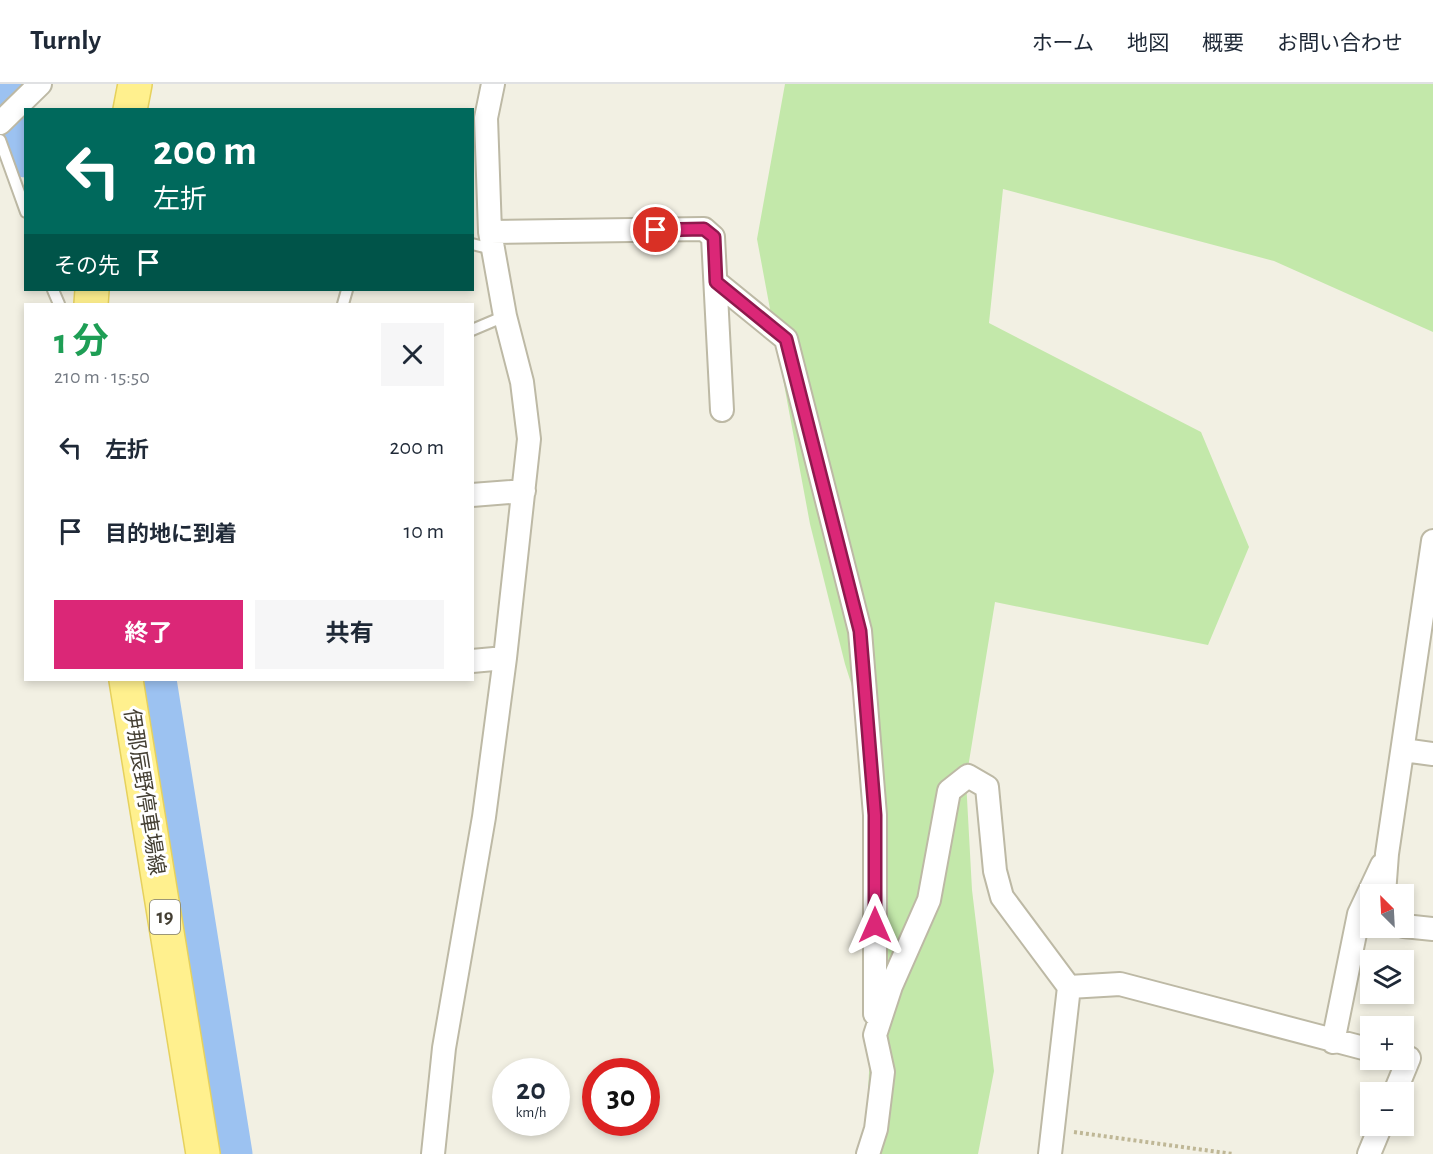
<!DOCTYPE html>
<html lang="ja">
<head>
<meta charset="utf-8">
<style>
	:root { --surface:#fff; --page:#f6f6f7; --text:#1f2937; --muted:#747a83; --line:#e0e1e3; --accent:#db2777 }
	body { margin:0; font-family:"Alegreya Sans","Noto Sans JP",sans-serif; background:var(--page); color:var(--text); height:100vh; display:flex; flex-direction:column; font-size:22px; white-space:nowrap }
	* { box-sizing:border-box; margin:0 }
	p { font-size:20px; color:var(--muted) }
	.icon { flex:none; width:33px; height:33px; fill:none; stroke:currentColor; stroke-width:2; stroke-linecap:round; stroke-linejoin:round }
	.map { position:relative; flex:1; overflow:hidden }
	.sheet { position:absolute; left:24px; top:219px; width:450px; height:378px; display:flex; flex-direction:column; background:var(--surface); border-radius:0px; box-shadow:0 3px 9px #0003 }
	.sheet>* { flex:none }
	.hud { position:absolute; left:24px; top:24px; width:450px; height:183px; border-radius:0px; box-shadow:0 3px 9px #0003; background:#00695c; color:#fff; overflow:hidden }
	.needle { width:39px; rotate:336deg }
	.fabs { position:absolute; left:1360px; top:800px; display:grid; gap:12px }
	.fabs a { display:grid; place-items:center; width:54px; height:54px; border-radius:0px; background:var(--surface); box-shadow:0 3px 9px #0003; font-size:30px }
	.speed { position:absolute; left:492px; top:974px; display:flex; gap:12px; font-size:30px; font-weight:700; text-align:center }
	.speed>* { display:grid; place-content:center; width:78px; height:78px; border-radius:50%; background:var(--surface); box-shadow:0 3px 9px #0003; line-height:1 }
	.speed small { font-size:15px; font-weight:400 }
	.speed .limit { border:9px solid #d22; background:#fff; color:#111 }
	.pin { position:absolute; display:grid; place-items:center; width:51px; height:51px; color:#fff; margin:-26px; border:3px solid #fff; border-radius:50%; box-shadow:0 2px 6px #0007 }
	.me { position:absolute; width:66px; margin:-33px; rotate:0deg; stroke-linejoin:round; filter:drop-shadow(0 0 4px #0008) }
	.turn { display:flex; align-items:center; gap:21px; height:126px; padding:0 30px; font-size:27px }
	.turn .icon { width:78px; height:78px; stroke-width:2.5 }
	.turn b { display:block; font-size:42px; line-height:51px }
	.then { display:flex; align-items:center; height:57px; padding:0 30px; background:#0003; gap:12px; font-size:22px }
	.round { display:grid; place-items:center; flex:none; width:63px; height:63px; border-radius:0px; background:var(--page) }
	.headline { display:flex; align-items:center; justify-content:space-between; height:102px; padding:0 30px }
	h1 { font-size:36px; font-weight:700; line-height:45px; color:#1e9e55 }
	.primary-button { display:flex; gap:12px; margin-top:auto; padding:12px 30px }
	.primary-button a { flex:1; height:69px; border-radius:0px; background:var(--accent); color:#fff; font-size:24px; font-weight:700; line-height:69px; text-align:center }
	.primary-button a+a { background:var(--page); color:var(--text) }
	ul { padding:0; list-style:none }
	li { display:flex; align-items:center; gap:18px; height:84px; padding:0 30px }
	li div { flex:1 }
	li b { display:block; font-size:22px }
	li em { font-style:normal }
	header { display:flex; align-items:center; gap:36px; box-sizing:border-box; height:84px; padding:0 30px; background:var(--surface); border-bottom:2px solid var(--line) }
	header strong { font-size:28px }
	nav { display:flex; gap:33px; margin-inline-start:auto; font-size:21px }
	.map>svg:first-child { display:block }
	.green { fill:#c3e8aa }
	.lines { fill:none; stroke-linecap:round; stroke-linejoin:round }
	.river { stroke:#9cc2f1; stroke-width:45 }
	.service-casing { stroke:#bdb9a5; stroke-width:14 }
	.minor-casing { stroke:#bdb9a5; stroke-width:26 }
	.primary-casing { stroke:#e6d15d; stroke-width:36 }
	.path { stroke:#bfb796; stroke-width:4; stroke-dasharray:3 3; stroke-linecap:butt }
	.service { stroke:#fff; stroke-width:10 }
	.minor { stroke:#fff; stroke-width:22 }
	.primary { stroke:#fff08e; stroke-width:33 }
	.route-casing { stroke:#8e194d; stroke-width:15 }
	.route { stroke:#db2777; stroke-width:10 }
	.labels { text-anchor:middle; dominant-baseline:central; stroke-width:6; stroke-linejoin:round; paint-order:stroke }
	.shield { fill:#fff; stroke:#7c7970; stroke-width:1.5 }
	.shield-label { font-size:20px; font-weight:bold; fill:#443f33 }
	.street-label { font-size:21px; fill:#443f33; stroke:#fff }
</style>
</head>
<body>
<header>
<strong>Turnly</strong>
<nav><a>ホーム</a><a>地図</a><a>概要</a><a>お問い合わせ</a></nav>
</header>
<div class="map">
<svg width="1433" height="1070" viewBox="0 0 1433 1070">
	<rect width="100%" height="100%" fill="#f2f0e3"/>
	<!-- green -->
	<path class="green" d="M785,0H1433V248L1274,177L1003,105L989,239L1201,348L1249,463L1208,561L995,518L966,696L972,806L994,987L978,1070H865L883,701L845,580L810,440L757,155Z"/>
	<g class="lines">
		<!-- river -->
		<path class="river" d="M1,0L5,12
			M19,52L26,71
			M154,596L230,1070"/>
		<!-- service casing -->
		<g class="service-casing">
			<path id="service" d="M0,56L26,128
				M472,160L492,165
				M53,206L59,220
				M343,220L347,206
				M472,246L505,232"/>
		</g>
		<!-- minor casing -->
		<g class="minor-casing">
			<path id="minor" d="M0,39L40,0
				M490,148L704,145L713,153L722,326
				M716,198L786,255L860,547L875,731V930
				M472,411L524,407
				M472,577L505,574
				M1403,666L1433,670
				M1384,810L1387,770L1433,457
				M1404,842L1433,845
				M1069,903L1120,900L1371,966
				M1333,958L1359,830L1382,781
				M1395,1008L1409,974L1404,973
				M433,1070L444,964L484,733L505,574L529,355L522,298L505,232L490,148L486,34L493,0
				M868,1070L876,1045L883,988L875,951L891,902L929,816L949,707L968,692L987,703L995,787L1002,813L1069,903L1050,1070
				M1369,1070L1381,1041"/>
		</g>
		<!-- primary casing -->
		<g class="primary-casing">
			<path id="primary" d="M130,26L135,0
				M91,220L92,206
				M126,596L203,1070"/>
		</g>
		<!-- path -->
		<path class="path" d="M1074,1048L1233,1070"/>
		<!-- service -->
		<use href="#service" class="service"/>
		<!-- minor -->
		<use href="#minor" class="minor"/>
		<!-- primary -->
		<use href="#primary" class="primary"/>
	</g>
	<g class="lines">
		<!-- route casing -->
		<g class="route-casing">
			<path id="route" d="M656,146L704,145L714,153L716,198L786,255L860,547L875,731V841"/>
		</g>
		<!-- route -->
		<use href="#route" class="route"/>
	</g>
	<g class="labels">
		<!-- shield labels -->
		<rect class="shield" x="150" y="816" width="30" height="34" rx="4.5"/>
		<g class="shield-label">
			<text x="165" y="833">19</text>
		</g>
		<!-- street labels -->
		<g class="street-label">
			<text transform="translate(144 708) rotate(81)">伊那辰野停車場線</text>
		</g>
	</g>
</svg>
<div class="fabs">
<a><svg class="needle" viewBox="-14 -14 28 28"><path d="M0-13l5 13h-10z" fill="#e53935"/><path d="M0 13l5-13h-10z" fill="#747a83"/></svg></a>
<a><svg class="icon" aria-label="layers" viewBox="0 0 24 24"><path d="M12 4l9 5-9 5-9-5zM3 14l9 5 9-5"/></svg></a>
<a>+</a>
<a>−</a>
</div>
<div class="speed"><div>20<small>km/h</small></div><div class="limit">30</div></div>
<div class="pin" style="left:656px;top:146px;background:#d93025"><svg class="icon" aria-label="arrive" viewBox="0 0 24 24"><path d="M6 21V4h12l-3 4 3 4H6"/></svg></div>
<svg class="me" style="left:875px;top:841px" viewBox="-20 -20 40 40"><path d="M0-17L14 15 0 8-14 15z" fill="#db2777" stroke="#fff" stroke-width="4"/></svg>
<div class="hud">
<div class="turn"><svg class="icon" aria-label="left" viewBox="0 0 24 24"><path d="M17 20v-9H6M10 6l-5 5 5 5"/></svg><div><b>200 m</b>左折</div></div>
<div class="then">その先<svg class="icon" aria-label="arrive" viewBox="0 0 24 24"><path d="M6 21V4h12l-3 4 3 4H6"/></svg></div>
</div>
<section class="sheet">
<div class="headline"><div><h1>1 分</h1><p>210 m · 15:50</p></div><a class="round"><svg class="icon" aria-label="close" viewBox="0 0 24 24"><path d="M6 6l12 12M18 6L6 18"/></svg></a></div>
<ul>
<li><svg class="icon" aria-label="left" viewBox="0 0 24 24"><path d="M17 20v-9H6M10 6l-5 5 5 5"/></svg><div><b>左折</b></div><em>200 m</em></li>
<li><svg class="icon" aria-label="arrive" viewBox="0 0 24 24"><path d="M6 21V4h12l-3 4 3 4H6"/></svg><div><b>目的地に到着</b></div><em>10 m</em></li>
</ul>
<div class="primary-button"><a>終了</a><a>共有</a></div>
</section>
</div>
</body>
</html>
